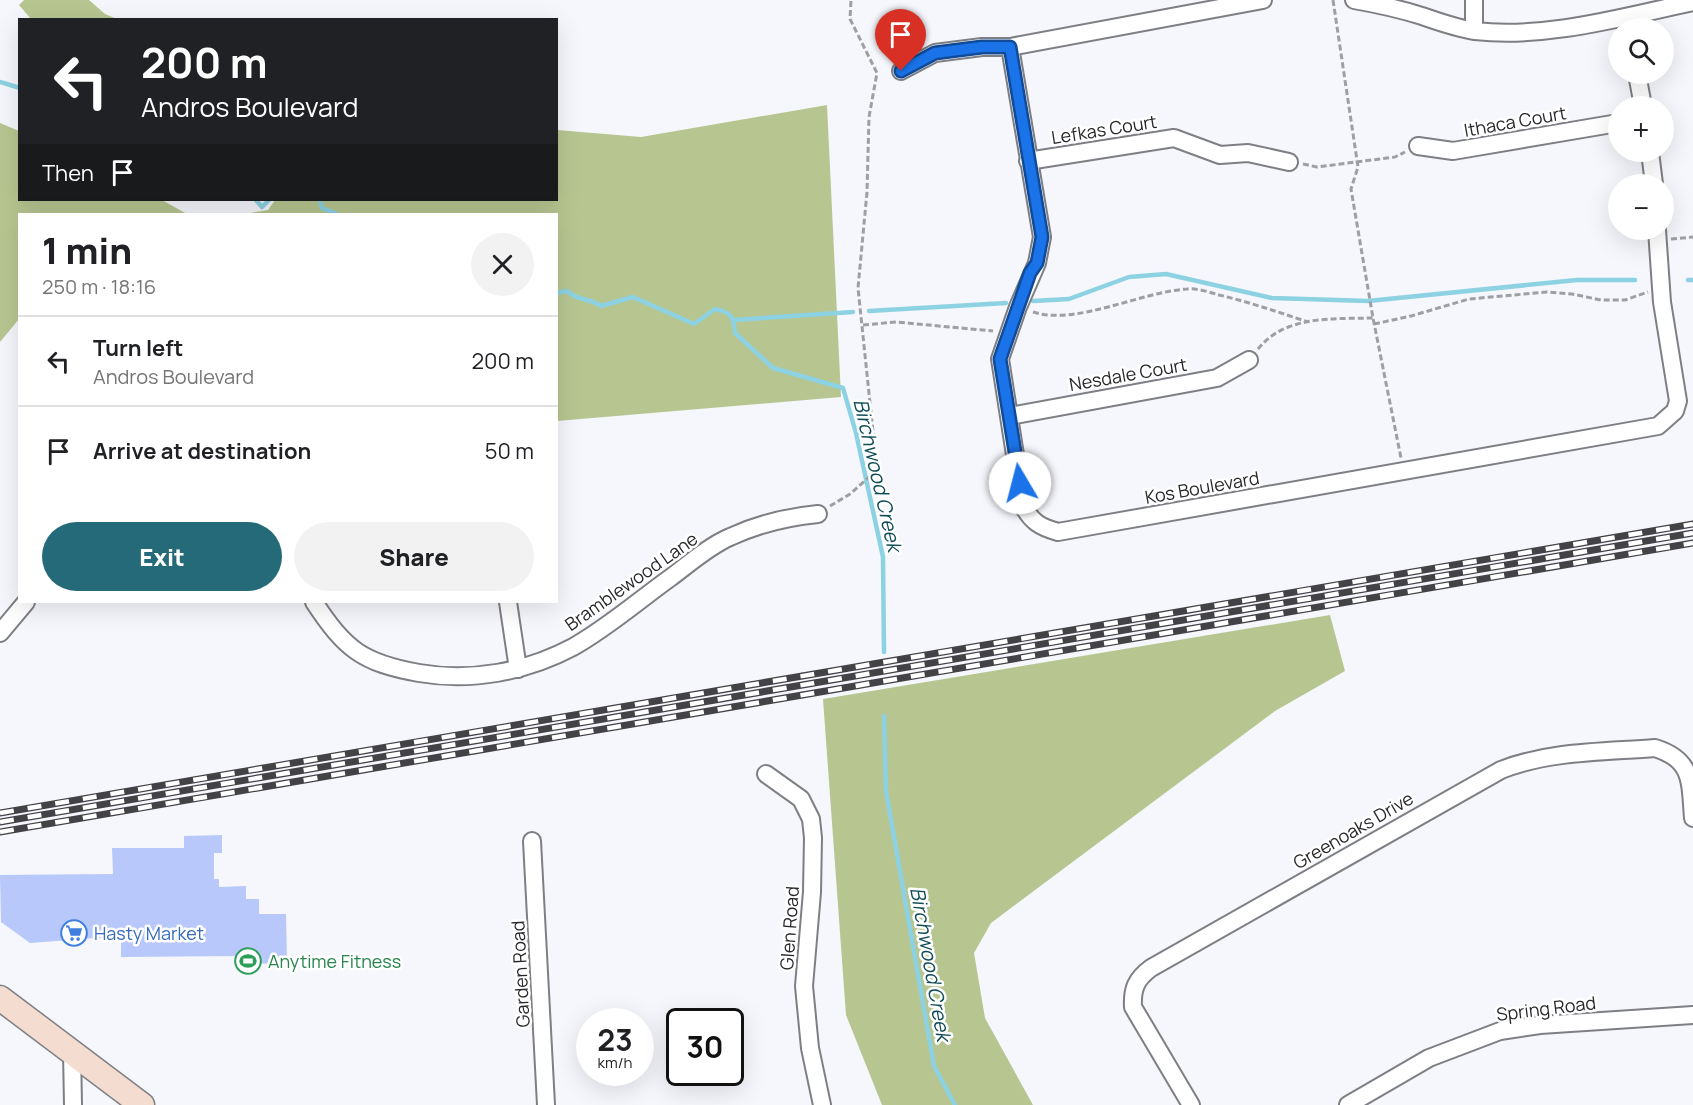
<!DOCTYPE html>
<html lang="en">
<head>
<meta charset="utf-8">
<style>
	:root { --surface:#fff; --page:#f2f2f2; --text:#202124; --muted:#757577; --line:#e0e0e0; --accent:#246a79 }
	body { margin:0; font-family:Manrope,sans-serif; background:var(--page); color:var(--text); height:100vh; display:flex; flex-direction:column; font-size:22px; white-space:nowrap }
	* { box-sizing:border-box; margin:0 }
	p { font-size:20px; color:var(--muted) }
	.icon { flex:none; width:33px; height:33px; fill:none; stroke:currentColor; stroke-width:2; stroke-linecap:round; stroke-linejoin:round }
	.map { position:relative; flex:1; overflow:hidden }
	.side { position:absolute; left:18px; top:213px; width:540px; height:390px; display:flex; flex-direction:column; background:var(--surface); border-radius:0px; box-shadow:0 6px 24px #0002 }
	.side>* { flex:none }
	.banner { position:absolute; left:18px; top:18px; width:540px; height:183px; border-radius:0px; box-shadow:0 6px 24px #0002; background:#202124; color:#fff; overflow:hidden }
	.controls { position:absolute; left:1608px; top:18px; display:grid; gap:12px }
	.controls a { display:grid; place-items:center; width:66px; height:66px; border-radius:50%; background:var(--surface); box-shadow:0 6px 24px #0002; font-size:30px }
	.speed { position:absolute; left:576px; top:1008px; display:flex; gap:12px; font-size:30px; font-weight:700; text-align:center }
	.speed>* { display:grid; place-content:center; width:78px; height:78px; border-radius:50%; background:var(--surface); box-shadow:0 6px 24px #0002; line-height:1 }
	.speed small { font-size:15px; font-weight:400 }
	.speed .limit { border:3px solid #111; border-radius:9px; background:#fff; color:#111 }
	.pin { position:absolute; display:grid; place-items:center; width:51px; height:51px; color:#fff; margin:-62px -26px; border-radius:50% 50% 50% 0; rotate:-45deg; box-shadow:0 0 6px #0007 }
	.pin .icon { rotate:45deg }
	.me { position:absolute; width:66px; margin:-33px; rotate:352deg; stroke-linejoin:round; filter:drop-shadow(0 0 4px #0008) }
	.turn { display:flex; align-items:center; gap:21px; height:126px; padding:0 24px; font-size:27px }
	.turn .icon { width:78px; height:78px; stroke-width:2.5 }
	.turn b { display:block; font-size:42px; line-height:51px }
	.then { display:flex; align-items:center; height:57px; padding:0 24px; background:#0003; gap:12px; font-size:22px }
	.round { display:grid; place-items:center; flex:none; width:63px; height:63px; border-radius:32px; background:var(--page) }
	.headline { display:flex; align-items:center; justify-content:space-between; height:102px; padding:0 24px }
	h1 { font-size:36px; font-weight:800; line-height:45px }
	.action { display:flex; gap:12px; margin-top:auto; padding:12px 24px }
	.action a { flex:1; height:69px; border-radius:36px; background:var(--accent); color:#fff; font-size:24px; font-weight:800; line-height:69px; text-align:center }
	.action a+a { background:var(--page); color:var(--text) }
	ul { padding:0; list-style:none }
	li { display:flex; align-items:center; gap:18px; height:90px; padding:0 24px; border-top:2px solid var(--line) }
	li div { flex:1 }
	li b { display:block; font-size:22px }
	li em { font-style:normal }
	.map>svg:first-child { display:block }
	.forest { fill:#b7c691 }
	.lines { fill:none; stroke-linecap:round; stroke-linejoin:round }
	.stream { stroke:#8dd2e3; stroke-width:4.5 }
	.building { fill:#b8c8fb }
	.street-casing { stroke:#7d7f84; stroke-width:20 }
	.secondary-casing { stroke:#7d7f84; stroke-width:27 }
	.path { stroke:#9e9fa3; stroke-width:3; stroke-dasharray:6 3; stroke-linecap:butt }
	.street { stroke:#fff; stroke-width:16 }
	.secondary { stroke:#f5dcd0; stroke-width:24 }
	.rail-casing { stroke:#434347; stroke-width:7 }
	.rail { stroke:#fff; stroke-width:4.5; stroke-dasharray:14; stroke-linecap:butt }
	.route-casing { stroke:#114b97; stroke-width:15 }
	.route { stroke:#1a73e8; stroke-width:10 }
	.labels { text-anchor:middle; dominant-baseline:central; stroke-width:5; stroke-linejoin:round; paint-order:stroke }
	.street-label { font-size:18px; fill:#28282b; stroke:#fff }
	.shop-label { font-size:18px; fill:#366cbe; stroke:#fff; text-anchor:start }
	.leisure-label { font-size:18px; fill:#27864d; stroke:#fff; text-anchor:start }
	.water-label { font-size:20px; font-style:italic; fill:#114d59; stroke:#fff }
</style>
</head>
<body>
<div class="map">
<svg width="1693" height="1105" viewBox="0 0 1693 1105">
	<rect width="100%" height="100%" fill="#f5f7fc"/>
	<!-- forest -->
	<path class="forest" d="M24,0H89L105,14L117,19H31L19,5Z
		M827,105L841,397L557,421L556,214H244L268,210L275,200H556L557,130L641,137Z
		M0,123L19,131L20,200H162L187,214H20L19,319L0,342Z
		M1330,615L1345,671L1275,711L991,923L974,953L985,1018L1033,1105H882L846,1015L823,699Z"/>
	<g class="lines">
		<!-- stream -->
		<path class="stream" d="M0,82L20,88
			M256,200L262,207L269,200
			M320,200L322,208L337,214
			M1688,280H1693
			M556,293L567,291C579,302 588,297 601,306L633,297L694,324L715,309C731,312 734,317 735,333L773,368L843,388L856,433L883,557L884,652
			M1033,301L1069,299L1129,277L1166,274L1272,298L1368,301L1577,280H1635
			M869,311L1006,303
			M734,320L853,312
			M884,716L886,791L934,1066L955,1105"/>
	</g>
	<!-- building -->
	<path class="building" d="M222,835V853H214V879H219V887L246,886V899H259V914H286L287,963L240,964V956L121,957V936L30,943L1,922L0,875L113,874L112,848H184V836Z"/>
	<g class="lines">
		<!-- street casing -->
		<g class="street-casing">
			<path id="street" d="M1354,0C1377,4 1400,9 1422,16C1439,22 1456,28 1475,31C1548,39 1622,17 1693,2
				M1474,0V31
				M1010,47L1042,237L1037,263L1018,307L1000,359L1023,506C1032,522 1040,527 1058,532L1658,426L1675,411L1678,401L1662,302L1657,230
				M901,71L935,53L982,47H1010L1263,0
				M1637,74L1643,106
				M1418,146L1453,151L1618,123
				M1650,152L1654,184
				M1028,161L1174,138L1220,155L1248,153L1289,162
				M1010,416L1217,378L1249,360
				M314,602C345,649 362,663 419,673C471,682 526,672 573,647C607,628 638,601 670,578C689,564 709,546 730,537C758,524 787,517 818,514
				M508,602L518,669
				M0,633L26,602
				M766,774L801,799L811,819L813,838L812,892L804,986L810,1048L822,1105
				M532,841L546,1105
				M72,1051L73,1105
				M1191,1105L1133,1007C1132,989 1136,979 1151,968L1501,770C1549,751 1603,752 1655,748C1693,760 1690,781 1693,818
				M1348,1105L1429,1058L1500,1031L1540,1025L1693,1015"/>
		</g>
		<!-- secondary casing -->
		<g class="secondary-casing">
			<path id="secondary" d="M0,998L142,1105"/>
		</g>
		<!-- path -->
		<path class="path" d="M1333,0L1358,167L1351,189L1373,318L1401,458
			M1303,164L1317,167L1395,157L1405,152
			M1671,239L1693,237
			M1033,312C1076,326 1140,292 1187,289C1197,288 1209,292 1219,295C1249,302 1278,312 1308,322
			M1374,324L1411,316L1469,299L1547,292L1572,294L1601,300H1625L1648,292
			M863,325L896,322L993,331
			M1258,349C1285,315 1333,319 1373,318
			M830,506L850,494L877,470L858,288L867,192L869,117L877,73L850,19L851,0"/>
		<!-- street -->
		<use href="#street" class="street"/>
		<!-- secondary -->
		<use href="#secondary" class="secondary"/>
		<!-- rail casing -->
		<g class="rail-casing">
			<path id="rail" d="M0,813L1693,524
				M0,822L1693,533
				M0,832L1693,543"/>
		</g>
		<!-- rail -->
		<use href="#rail" class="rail"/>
	</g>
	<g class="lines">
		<!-- route casing -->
		<g class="route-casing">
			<path id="route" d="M901,71L935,53L982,47H1010L1042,237L1037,263L1030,273L1000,359L1020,483"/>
		</g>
		<!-- route -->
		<use href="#route" class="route"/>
	</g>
	<!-- icons -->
	<defs>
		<g id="supermarket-ring" transform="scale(1.35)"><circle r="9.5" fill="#fff" stroke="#3f7fe0" stroke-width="1.5"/><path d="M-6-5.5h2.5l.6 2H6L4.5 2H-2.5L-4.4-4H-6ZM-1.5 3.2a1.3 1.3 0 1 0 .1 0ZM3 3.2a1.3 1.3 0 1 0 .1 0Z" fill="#3f7fe0"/></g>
		<g id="stadium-ring" transform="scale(1.35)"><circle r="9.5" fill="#fff" stroke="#2e9e5b" stroke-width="1.5"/><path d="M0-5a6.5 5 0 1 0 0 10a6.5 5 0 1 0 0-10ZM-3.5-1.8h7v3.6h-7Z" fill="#2e9e5b"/></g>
	</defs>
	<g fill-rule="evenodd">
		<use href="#supermarket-ring" x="74" y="933"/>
		<use href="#stadium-ring" x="248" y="961"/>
	</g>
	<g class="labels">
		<!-- street labels -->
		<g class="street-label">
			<text transform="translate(1515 121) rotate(-10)">Ithaca Court</text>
			<text transform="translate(1104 129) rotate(-9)">Lefkas Court</text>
			<text transform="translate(1128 374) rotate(-10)">Nesdale Court</text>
			<text transform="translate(1202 487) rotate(-10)">Kos Boulevard</text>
			<text transform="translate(631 581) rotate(-35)">Bramblewood Lane</text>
			<text transform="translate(1353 830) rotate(-30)">Greenoaks Drive</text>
			<text transform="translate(789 928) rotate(-86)">Glen Road</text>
			<text transform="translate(520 974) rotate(-93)">Garden Road</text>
			<text transform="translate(1546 1008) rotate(-7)">Spring Road</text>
		</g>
		<!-- shop labels -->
		<g class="shop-label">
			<text x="94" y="933">Hasty Market</text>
		</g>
		<!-- leisure labels -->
		<g class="leisure-label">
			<text x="268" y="961">Anytime Fitness</text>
		</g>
		<!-- water labels -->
		<g class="water-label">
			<text transform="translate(878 475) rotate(77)">Birchwood Creek</text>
			<text transform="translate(931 964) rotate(80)">Birchwood Creek</text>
		</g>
	</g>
</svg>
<div class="controls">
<a><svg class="icon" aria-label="search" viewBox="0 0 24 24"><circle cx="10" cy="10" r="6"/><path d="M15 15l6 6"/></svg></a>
<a>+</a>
<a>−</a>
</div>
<div class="speed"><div>23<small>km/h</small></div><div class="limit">30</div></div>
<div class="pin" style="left:901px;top:71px;background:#d93025"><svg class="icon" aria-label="arrive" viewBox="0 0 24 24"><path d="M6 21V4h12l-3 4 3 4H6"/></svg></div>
<svg class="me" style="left:1020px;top:483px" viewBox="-20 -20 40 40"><circle r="19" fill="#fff"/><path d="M0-13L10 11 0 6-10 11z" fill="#1a73e8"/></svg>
<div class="banner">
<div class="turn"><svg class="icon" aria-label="left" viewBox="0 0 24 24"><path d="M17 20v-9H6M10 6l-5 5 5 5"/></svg><div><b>200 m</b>Andros Boulevard</div></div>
<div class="then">Then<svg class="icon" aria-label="arrive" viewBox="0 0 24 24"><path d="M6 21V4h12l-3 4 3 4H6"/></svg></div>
</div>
<section class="side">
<div class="headline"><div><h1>1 min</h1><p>250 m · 18:16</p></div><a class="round"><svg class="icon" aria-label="close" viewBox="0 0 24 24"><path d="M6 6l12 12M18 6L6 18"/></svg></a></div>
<ul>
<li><svg class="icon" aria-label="left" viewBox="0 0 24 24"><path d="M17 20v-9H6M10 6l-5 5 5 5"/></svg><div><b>Turn left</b><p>Andros Boulevard</p></div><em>200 m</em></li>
<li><svg class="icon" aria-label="arrive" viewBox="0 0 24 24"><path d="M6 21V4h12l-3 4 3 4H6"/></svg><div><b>Arrive at destination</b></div><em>50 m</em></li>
</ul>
<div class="action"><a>Exit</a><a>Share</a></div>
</section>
</div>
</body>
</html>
